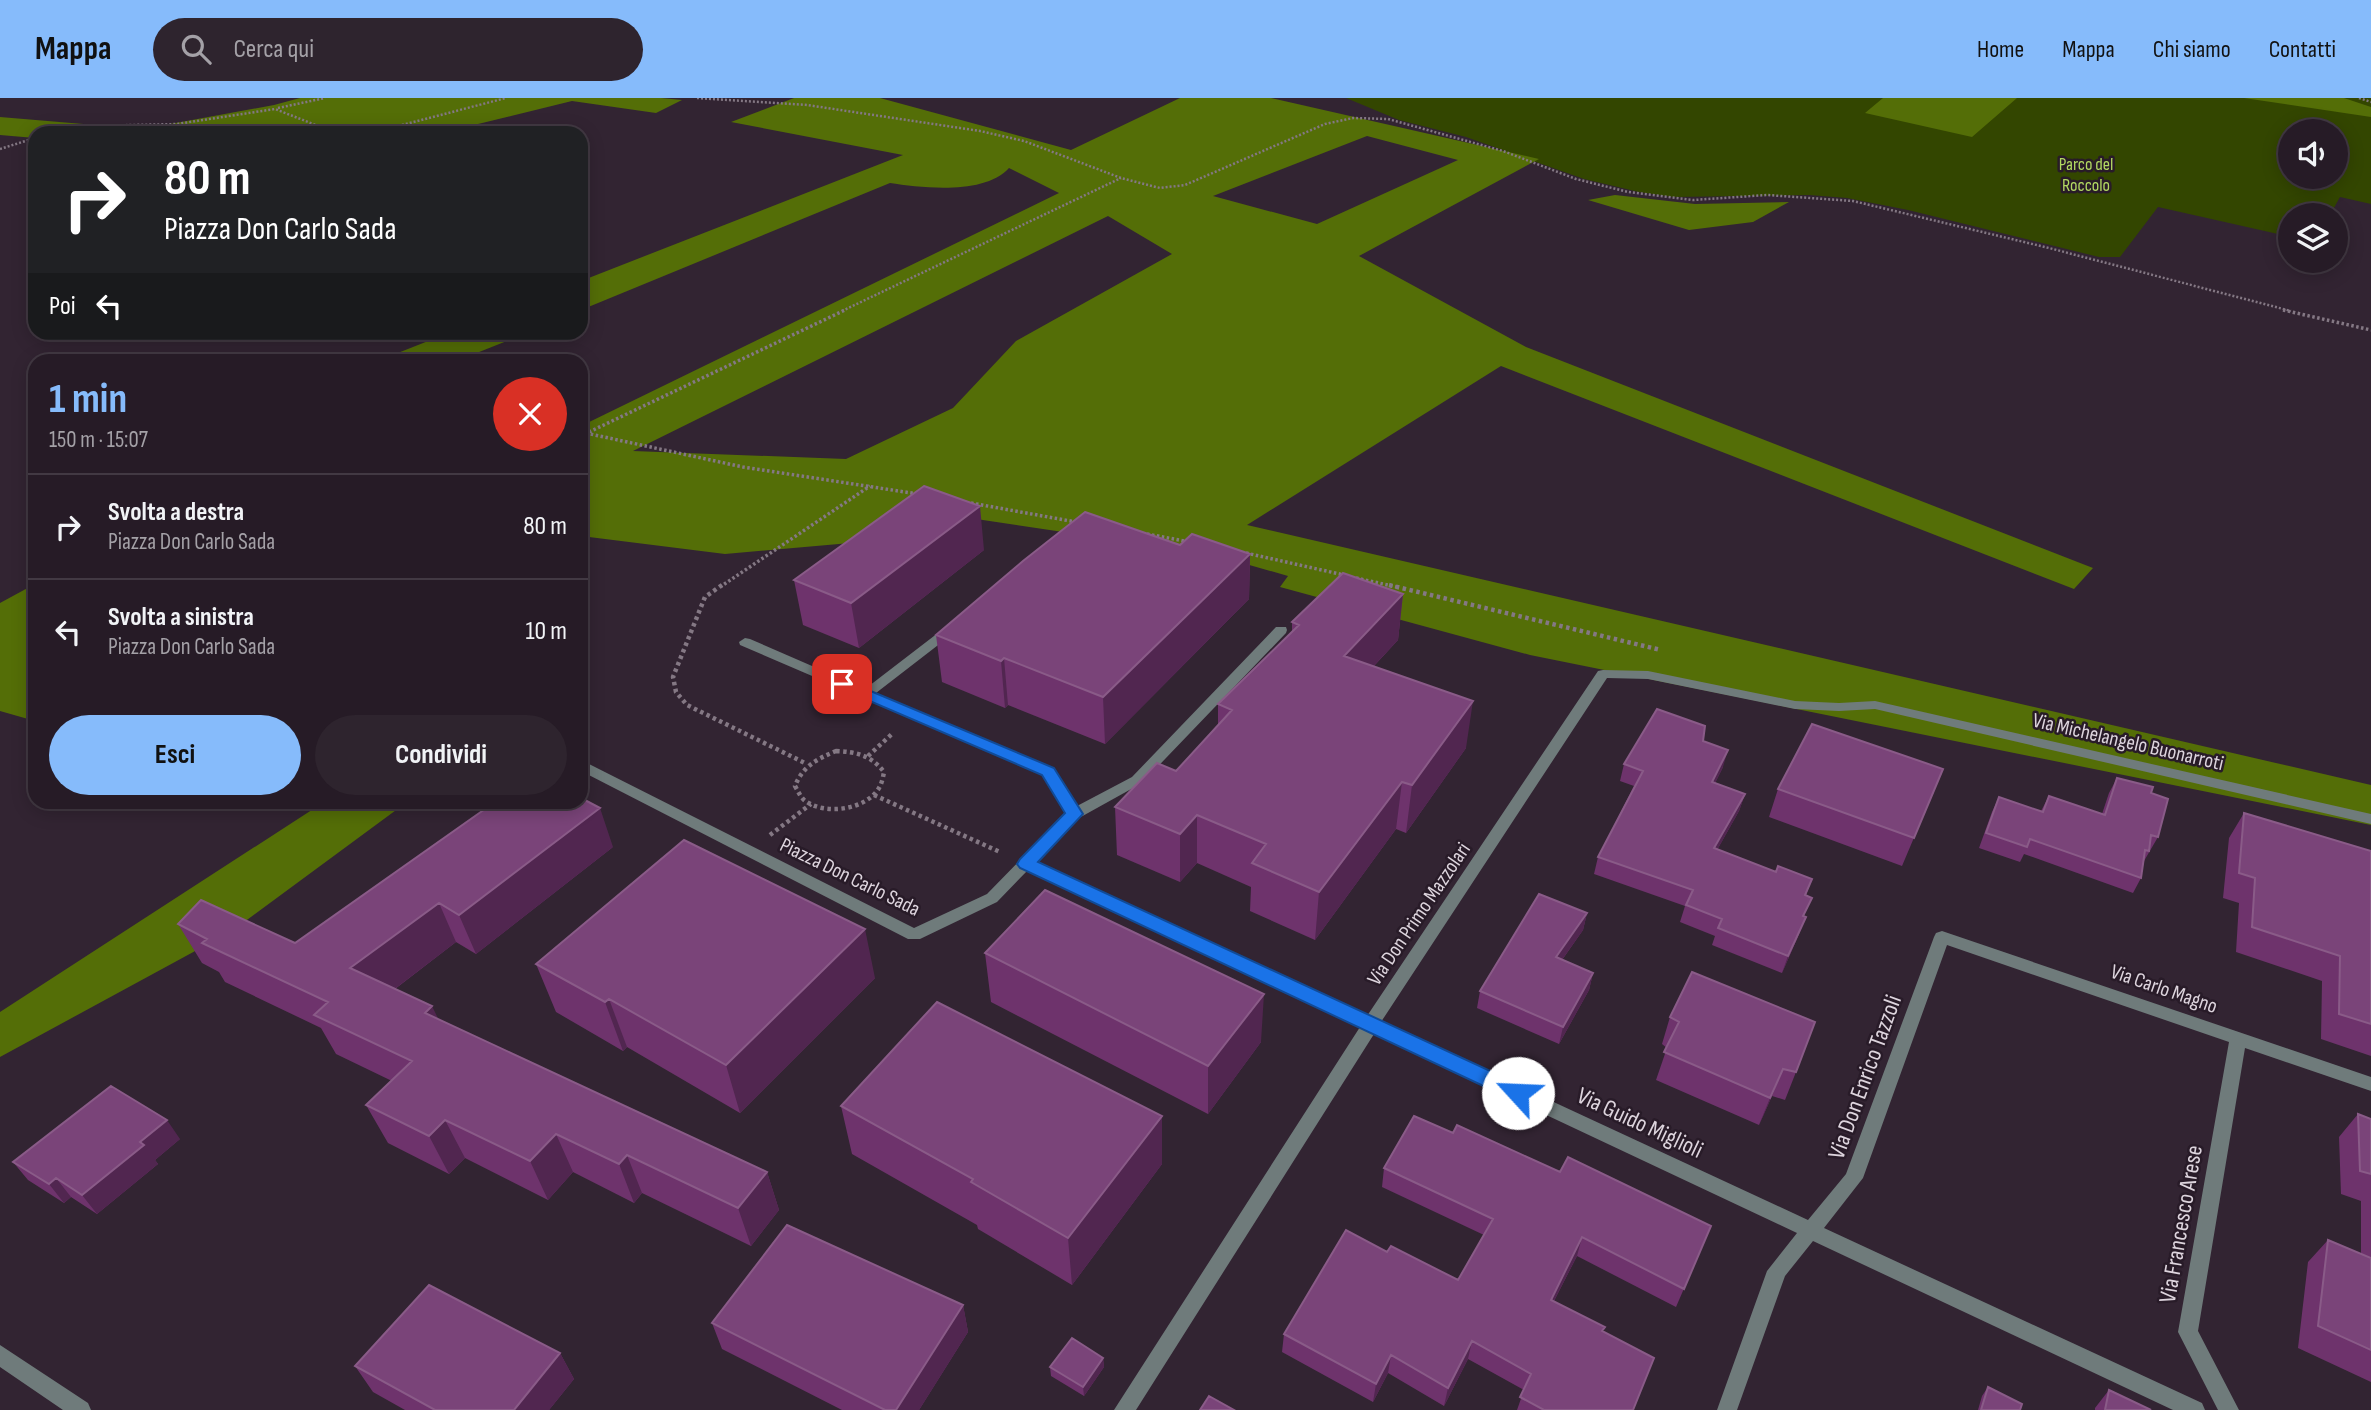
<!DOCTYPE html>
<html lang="it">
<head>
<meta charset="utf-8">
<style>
	:root { --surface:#261b26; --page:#2e242e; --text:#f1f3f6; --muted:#a4a1a7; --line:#423943; --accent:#86bbfb }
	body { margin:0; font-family:"Sofia Sans Condensed",sans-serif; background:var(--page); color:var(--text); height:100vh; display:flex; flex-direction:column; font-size:26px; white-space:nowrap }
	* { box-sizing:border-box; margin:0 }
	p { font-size:23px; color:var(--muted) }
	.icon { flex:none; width:38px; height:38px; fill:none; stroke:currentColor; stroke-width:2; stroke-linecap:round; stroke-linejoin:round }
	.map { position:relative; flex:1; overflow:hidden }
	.sheet { position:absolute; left:28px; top:256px; width:560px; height:455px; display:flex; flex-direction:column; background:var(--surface); border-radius:21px; box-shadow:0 4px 18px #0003,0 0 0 2px var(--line) }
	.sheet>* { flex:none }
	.top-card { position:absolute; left:28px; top:28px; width:560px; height:214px; border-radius:21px; box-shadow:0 4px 18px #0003,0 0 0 2px var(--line); background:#202124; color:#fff; overflow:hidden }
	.buttons { position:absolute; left:2278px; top:21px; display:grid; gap:14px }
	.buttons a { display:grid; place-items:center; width:70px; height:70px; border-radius:50%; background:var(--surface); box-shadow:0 4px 18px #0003,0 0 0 2px var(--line); font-size:35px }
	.pin { position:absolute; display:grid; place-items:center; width:60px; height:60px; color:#fff; margin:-30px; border-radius:14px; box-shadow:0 4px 10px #0006 }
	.me { position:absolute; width:77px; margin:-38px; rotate:295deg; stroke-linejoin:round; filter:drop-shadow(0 0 5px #0008) }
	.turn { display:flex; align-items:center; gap:24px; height:147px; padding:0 21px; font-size:32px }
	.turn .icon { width:91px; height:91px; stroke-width:2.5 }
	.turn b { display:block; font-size:49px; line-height:60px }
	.then { display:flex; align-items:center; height:66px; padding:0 21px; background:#0003; gap:14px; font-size:26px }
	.round { display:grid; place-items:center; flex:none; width:74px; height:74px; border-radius:37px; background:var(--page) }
	.head { display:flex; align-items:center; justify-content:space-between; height:119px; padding:0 21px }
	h1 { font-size:42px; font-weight:700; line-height:52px; color:var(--accent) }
	.action { display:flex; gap:14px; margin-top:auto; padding:14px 21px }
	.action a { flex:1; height:80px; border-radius:42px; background:var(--accent); color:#111; font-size:28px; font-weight:700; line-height:80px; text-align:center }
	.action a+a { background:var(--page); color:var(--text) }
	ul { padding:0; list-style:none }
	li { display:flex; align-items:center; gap:21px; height:105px; padding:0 21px; border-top:2px solid var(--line) }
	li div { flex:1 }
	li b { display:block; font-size:26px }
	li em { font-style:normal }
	header { display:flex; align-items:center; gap:42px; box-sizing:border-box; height:98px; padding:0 35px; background:var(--accent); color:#111 }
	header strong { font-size:33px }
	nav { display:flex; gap:38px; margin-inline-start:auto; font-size:24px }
	.search { width:490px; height:63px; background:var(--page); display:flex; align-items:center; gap:18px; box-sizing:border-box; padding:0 24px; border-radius:38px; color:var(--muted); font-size:26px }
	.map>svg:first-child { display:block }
	.green { fill:#334600; fill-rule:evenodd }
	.forest { fill:#546e07; fill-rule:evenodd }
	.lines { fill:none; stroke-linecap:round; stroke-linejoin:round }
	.path-far2 { stroke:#847884; stroke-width:2.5; stroke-dasharray:2 2; stroke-linecap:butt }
	.path-far1 { stroke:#847884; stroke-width:3.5; stroke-dasharray:2.5 2.5; stroke-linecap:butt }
	.path { stroke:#847884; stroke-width:4.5; stroke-dasharray:3.5 3.5; stroke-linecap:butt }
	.minor { fill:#6f7b7b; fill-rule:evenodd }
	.wall { fill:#6e336c }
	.shaded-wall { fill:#512650 }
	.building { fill:#7a4479; stroke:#8a5b88; stroke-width:2 }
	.route { fill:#1a73e8; stroke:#114b97; stroke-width:2 }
	.labels { text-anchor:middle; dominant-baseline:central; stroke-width:5; stroke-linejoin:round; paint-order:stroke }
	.far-park-label { font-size:18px; fill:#b2d962; stroke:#281b28 }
	.street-label { font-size:21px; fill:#ddd4dd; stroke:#281b28 }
	.near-street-label { font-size:24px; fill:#ddd4dd; stroke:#281b28 }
</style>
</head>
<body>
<header>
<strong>Mappa</strong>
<div class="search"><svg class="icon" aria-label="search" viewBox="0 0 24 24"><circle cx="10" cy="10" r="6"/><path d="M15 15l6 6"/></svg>Cerca qui</div>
<nav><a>Home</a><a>Mappa</a><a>Chi siamo</a><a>Contatti</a></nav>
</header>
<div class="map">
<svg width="2371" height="1312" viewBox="0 0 2371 1312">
	<rect width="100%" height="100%" fill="#322432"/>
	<!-- green -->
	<path class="green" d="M1346,0H2371V106L2340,99L2330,117H2291V139L2158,109L2120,159H2099L1908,112L1847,100L1809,97L1673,99L1639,94L1584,81L1466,39L1399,22ZM2291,33H2336V79H2291Z"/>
	<!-- forest -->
	<path class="forest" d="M300,0H661L682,2L656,15L572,3L441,35H260L247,30L223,35H35V40L0,37V19L143,31L274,7Z
		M794,0H880L1071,52L1180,0H1271L1539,61L1359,158L1526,249L2093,470L2074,491L1501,268L1247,427L2371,687V727L1530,557L1280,489L1288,478L1211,456L916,412L873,443L725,456L581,438V328L1059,95L1009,70C985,97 923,90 890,85L581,212V183L903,57L731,24ZM1367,38L1458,62L1317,126L1213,98ZM1108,118L1172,156L1016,243L953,310L846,361L633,353Z
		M1883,0H2017L1972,39L1865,15Z
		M2244,0H2344L2371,9V19Z
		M1615,97L1695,106L1789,104L1753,124L1689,132L1588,102Z
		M451,234H527V235L459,262H380Z
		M35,486V623L0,613V505Z
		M314,704H407L232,833L0,959V914L321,706Z"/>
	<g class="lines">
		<!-- path-far2 -->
		<path class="path-far2" d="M697,0L807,7L980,33L1024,43L1121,80L1160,90L1185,87L1325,26L1353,20L1388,21L1503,53L1576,81L1628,94L1693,102L1767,97L1853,103L2049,150L2291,213
			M2359,0L2371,4
			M278,10L325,0
			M50,35L86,28L177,26L275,11L336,35
			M371,35L506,0
			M0,51L35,40
			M842,213L1121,80"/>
		<!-- path-far1 -->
		<path class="path-far1" d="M2283,212L2371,232
			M581,334L743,369L918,396
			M589,334L845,212
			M971,405L1076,424
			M1147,436L1190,444
			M1246,455L1344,477
			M1356,480L1397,489
			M720,489L870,388"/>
		<!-- path -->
		<path class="path" d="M722,487L705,499L673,579L676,594L687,607L807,666
			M1389,487L1661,552
			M836,653C856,654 871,657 884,674C883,679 882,685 879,690C866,712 824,718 804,702C800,698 798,693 795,688C803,668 817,661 836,653Z
			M868,658L893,635
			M874,697L1000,754
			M770,737L811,706"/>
		<!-- minor -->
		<path class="minor" d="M951,527L957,531L955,534L876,595L1053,671L1077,708L1132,679L1276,529H1286L1287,532L1286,535L1142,685L1079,720L1036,764L1367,918L1598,573L1603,572L1648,573L1795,603L1839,605L1875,603L2371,716V726L1875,611L1839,613L1795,611L1648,581L1607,580L1381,924L1808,1122L1846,1076L1934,839L1936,835L1942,833L2371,979V993L2245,950L2198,1233L2239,1312H2218L2178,1234L2229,944L1947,847L1863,1080L1824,1130L2202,1305L2205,1312H2173L1813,1143L1785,1178L1737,1312H1717L1767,1173L1797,1135L1374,936L1136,1312H1114L1360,929L1027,773L997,804L920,841H908L581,673V665L589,666L914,830L987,796L1066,715L1043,677L740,547L739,544L745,540L750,541L865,591L947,528Z
			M0,1247L88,1305L91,1312H63L0,1269Z"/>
	</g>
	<!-- wall -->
	<path class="wall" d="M1180,447L1250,456L1249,501L1105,646L1008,607L1005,610L942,584L936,537Z
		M984,452L859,550L803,527L794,482Z
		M1403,496L1398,542L1374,568L1466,650L1406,735L1396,731L1315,842L1250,813L1251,789L1197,765L1180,784L1117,757L1115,709L1176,673L1218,627V606L1292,534V524Z
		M1624,666L1723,669L1715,685L1745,696L1739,713L1717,752L1776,774L1812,781L1806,797L1804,818L1799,836L1782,875L1712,847L1715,838L1680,824L1685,808L1594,776L1598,759L1634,688L1620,683Z
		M1943,671L1902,768L1769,719L1778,691Z
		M2117,680L2151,695L2158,739L2144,763L2141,780L2133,795L2024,756L2020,764L1979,750L1992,714L1999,699L2041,713L2049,698L2102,716L2109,695Z
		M2244,715L2371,753V958L2321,941L2322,883L2236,854L2239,805L2223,800L2229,740Z
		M613,749L476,856L456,844L395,891L439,922L767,1074L779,1112L751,1148L642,1095L634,1105L573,1074L548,1102L465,1060L449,1076L388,1045L366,1007L392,983L336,956L321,930L225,884L219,874L202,865L178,826L295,845Z
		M1587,815L1583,832L1562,862L1593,875L1589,892L1559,946L1477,910L1480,893Z
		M985,855L1261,944L1208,1016L991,904Z
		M536,866L875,880L740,1015L627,949L623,953L556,914Z
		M1670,919L1796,974L1785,1002L1772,998L1759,1027L1656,982L1667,950L1662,946Z
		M841,1008L1162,1018V1066L1072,1187L978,1131L977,1127L852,1056Z
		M2358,1016L2371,1021V1284L2298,1250L2308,1164L2328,1142L2361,1156V1103L2341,1096L2339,1039Z
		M1453,1035L1711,1128L1676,1209L1577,1158L1554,1203L1603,1234L1633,1312H1517L1524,1292L1468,1261L1444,1308L1388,1275L1373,1304L1282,1254L1284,1236L1387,1154L1458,1182L1484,1137L1382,1089L1384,1070Z
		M180,1041L155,1062L158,1066L97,1116L71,1099L64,1105L28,1082L13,1064Z
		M963,1207L968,1234L919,1312H842L722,1251L712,1225Z
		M560,1255L574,1281L549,1312H405L373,1294L355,1268Z
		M1103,1260L1104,1269L1084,1298L1051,1278L1050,1269Z
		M1988,1289L2020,1312H1978L1982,1298Z
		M2109,1292L2151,1312H2095V1310Z"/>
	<!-- shaded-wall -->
	<path class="shaded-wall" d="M980,408L984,452L859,550L851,505Z
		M1250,456L1249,501L1105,646L1103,599Z
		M1403,496L1398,542L1340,604L1344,558Z
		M1004,560L1008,607L1005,610L1001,563Z
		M1473,603L1466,650L1406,735L1412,687Z
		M1728,652L1723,669L1707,701L1712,684Z
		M1402,684L1396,731L1315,842L1319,794Z
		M1745,696L1739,713L1708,768L1714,750Z
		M600,710L613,749L476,856L459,817Z
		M1197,717V765L1180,784V736Z
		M439,805L456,844L371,909L350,870Z
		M1587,815L1583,832L1552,876L1556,859Z
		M1806,819L1799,836L1782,875L1788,858Z
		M865,831L875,880L740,1015L726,967Z
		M1593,875L1589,892L1559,946L1563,929Z
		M1264,896L1261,944L1208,1016V968Z
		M609,901L627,949L623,953L605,904Z
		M432,908L451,947L425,915Z
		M1783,971L1772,998L1759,1027L1770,1000Z
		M1162,1018V1066L1072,1187L1068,1140Z
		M167,1022L180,1041L155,1062L158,1066L97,1116L82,1097L140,1044Z
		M445,1022L465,1060L449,1076L429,1038Z
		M556,1036L573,1074L548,1102L530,1063Z
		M627,1057L642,1095L634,1105L619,1066Z
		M767,1074L779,1112L751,1148L738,1110Z
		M56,1080L71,1099L64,1105L49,1086Z
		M1582,1139L1577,1158L1545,1220L1551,1202Z
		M963,1207L968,1234L919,1312H896Z
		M1472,1243L1468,1261L1444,1308L1448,1290Z
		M560,1255L574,1281L549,1312H514Z
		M1391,1257L1388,1275L1373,1304L1376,1286Z
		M1103,1260L1104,1269L1084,1298L1083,1289Z"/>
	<!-- building -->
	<path class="building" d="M924,388L980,408L851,505L794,482Z
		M1085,414L1180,447L1192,436L1250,456L1103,599L1004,560L1001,563L936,537L1023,463Z
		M1343,475L1403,496L1344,558L1473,603L1412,687L1402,684L1319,794L1252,765L1266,746L1197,717L1180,736L1115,709L1157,665L1176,673L1232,612L1218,606L1299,527L1292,524Z
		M1657,611L1705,628L1703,643L1728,652L1712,684L1745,696L1714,750L1776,774L1778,768L1812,781L1805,797L1812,800L1803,818L1806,819L1788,858L1718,830L1722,821L1686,807L1693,792L1598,759L1643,673L1624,666Z
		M1812,626L1943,671L1914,740L1778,691Z
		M2117,680L2153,689L2151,695L2168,701L2158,739L2151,737L2149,753L2145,752L2141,780L2030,741L2027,749L1986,735L1999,699L2043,714L2049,698L2105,717Z
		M581,700L600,710L459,817L439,805L350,870L432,908L425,915L767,1074L738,1110L627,1057L619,1066L556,1036L530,1063L445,1022L429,1038L366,1007L412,963L314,917L328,904L202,845L207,841L178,826L201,802L295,845L495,704H581Z
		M2244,715L2371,753V926L2339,916L2340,858L2252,829L2255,780L2239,775Z
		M684,742L865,831L726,967L609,901L605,904L536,866Z
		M1045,792L1264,896L1208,968L985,855Z
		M1539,796L1587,815L1556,859L1593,875L1563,929L1480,893Z
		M1692,874L1815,924L1796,974L1783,971L1770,1000L1664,954L1679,924L1670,919Z
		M937,904L1162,1018L1068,1140L971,1084L973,1081L841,1008Z
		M111,988L167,1022L140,1044L144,1047L82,1097L56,1080L49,1086L13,1064Z
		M2358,1016L2371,1021V1076L2360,1073Z
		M1414,1018L1453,1035L1457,1027L1560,1074L1568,1059L1711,1128L1684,1191L1582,1139L1551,1202L1605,1229L1602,1233L1654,1260L1633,1312H1544L1520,1299L1531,1276L1472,1243L1448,1290L1391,1257L1376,1286L1284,1236L1346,1132L1387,1154L1391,1148L1458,1182L1493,1121L1384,1070Z
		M787,1127L963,1207L896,1312H885L712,1225Z
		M2328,1142L2371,1160V1252L2318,1228Z
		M429,1187L560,1255L514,1312H435L355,1268Z
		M1072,1240L1103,1260L1083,1289L1050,1269Z
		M1988,1289L2022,1306L2020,1312H1981Z
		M2109,1292L2151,1312H2105Z
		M1209,1298L1234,1312H1200Z"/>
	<!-- route -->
	<path class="route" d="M842,581L1054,670L1083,716L1038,764L1525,989L1528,995L1525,1001L1518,1003L1511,1001L1020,770L1017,766L1020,761L1065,715L1042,677L837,589L835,586Z"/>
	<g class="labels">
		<!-- far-park labels -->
		<g class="far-park-label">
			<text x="2086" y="66">Parco del<tspan x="2086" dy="21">Roccolo</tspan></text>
		</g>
		<!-- street labels -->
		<g class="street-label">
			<text transform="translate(2128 644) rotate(13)">Via Michelangelo Buonarroti</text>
			<text transform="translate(850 779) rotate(26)">Piazza Don Carlo Sada</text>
			<text transform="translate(1419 816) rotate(-56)">Via Don Primo Mazzolari</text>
			<text transform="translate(2164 891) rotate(19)">Via Carlo Magno</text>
		</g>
		<!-- near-street labels -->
		<g class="near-street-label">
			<text transform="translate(1865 979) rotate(-70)">Via Don Enrico Tazzoli</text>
			<text transform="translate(1640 1025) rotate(25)">Via Guido Miglioli</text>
			<text transform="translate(2181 1126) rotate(-80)">Via Francesco Arese</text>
		</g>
	</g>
</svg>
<div class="buttons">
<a><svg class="icon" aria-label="sound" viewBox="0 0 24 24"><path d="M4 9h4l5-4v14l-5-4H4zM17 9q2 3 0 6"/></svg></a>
<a><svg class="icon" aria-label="layers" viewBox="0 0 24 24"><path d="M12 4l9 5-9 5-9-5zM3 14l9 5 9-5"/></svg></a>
</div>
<div class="pin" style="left:842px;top:586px;background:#d93025"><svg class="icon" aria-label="arrive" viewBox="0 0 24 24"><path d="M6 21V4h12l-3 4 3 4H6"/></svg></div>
<svg class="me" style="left:1518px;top:995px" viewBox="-20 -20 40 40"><circle r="19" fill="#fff"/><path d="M0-13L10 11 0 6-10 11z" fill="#1a73e8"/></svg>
<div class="top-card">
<div class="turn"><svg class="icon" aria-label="right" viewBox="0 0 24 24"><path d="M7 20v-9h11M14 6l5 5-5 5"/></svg><div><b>80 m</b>Piazza Don Carlo Sada</div></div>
<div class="then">Poi<svg class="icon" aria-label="left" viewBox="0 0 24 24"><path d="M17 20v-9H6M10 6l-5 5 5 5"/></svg></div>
</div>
<section class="sheet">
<div class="head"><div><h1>1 min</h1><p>150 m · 15:07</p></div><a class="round" style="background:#d93025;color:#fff"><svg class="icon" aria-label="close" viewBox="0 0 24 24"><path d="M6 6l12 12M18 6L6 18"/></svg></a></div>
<ul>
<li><svg class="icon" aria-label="right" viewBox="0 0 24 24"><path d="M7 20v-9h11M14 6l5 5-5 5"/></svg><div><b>Svolta a destra</b><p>Piazza Don Carlo Sada</p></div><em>80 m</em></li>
<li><svg class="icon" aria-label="left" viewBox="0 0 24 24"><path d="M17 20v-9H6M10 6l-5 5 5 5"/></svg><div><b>Svolta a sinistra</b><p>Piazza Don Carlo Sada</p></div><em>10 m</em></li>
</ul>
<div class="action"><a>Esci</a><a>Condividi</a></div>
</section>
</div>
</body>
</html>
